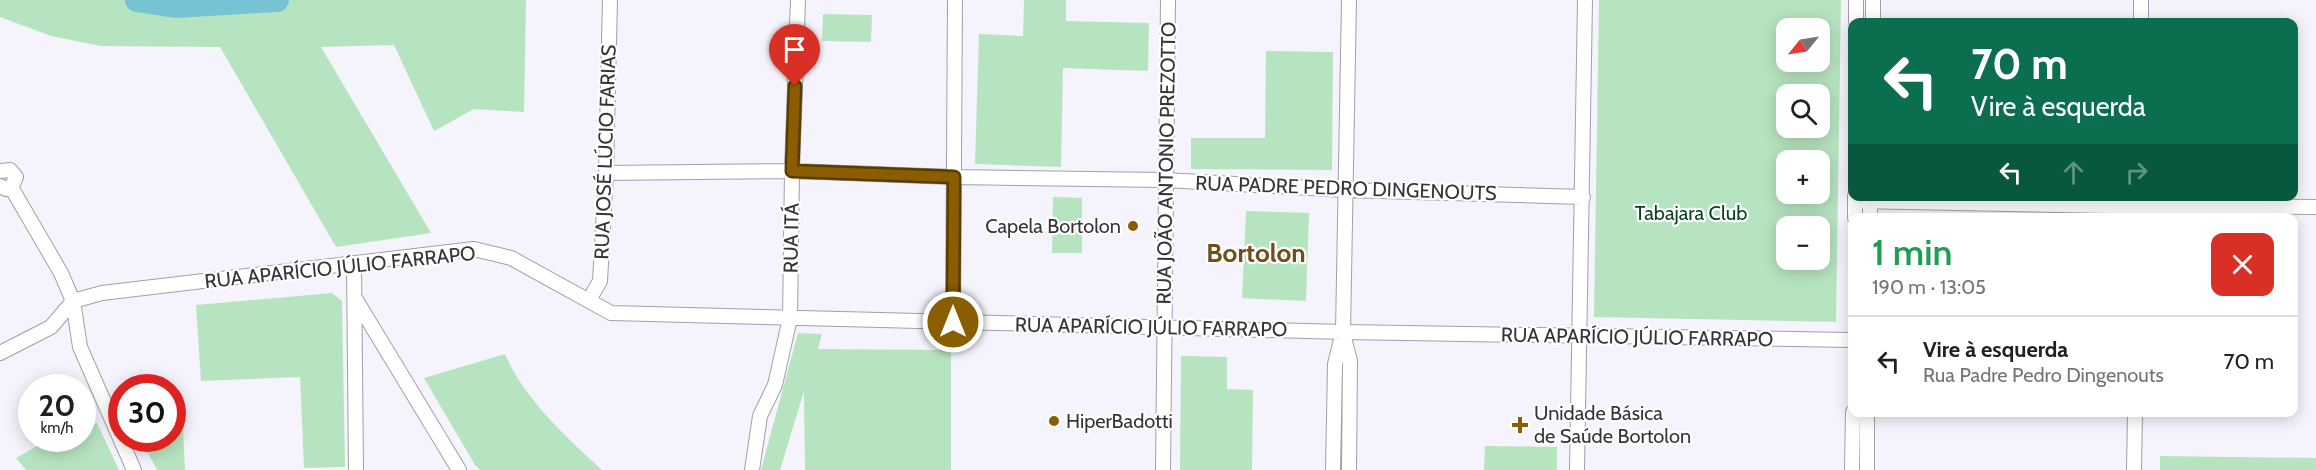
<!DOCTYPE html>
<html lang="pt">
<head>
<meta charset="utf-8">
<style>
	:root { --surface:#fff; --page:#f6f6f6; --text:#202124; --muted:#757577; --line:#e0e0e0 }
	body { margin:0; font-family:Cabin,sans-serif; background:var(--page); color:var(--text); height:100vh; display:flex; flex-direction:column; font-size:22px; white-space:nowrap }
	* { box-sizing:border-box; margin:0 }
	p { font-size:20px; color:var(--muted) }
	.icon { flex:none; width:33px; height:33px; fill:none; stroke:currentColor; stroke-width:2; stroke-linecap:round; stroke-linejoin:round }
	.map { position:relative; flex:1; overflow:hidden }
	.sheet { position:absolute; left:1848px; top:213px; width:450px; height:204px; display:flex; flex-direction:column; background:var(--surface); border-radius:12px; box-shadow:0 3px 15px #0003 }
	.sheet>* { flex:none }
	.guide { position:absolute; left:1848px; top:18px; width:450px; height:183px; border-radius:12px; box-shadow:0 3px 15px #0003; background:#0b6e4f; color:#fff; overflow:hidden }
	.needle { width:39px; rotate:240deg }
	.controls { position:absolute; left:1776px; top:18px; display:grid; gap:12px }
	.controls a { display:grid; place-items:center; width:54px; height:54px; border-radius:12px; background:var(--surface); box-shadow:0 3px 15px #0003; font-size:30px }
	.speed { position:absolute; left:18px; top:374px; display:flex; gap:12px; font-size:30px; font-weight:700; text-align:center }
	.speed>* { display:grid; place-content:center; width:78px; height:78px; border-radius:50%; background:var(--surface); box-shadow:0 3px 15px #0003; line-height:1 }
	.speed small { font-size:15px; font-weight:400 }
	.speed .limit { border:9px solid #d22; background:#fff; color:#111 }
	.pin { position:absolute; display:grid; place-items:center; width:51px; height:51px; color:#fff; margin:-62px -26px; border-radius:50% 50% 50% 0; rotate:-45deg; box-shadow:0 0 6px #0007 }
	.pin .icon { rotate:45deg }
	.me { position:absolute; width:66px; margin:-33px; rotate:0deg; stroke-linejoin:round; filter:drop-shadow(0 0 4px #0008) }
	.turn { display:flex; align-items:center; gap:21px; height:126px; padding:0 24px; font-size:27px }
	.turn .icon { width:78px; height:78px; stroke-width:2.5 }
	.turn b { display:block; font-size:42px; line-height:51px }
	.lanes { display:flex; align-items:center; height:57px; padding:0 24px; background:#0003; justify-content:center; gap:30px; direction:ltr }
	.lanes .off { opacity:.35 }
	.round { display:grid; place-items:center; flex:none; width:63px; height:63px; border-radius:12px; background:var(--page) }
	.headline { display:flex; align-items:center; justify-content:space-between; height:102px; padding:0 24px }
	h1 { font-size:36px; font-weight:600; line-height:45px; color:#1e9e55 }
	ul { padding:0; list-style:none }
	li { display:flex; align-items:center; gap:18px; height:90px; padding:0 24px; border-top:2px solid var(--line) }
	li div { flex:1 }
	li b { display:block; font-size:22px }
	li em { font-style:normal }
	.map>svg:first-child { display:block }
	.green { fill:#b7e4c0; fill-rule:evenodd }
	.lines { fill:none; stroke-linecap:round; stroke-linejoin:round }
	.stream { stroke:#76c3d4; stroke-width:4 }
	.river { stroke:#76c3d4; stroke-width:24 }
	.minor-casing { stroke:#a2a0a8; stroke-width:16 }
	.minor { stroke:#fff; stroke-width:14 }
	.route-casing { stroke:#5a3c00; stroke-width:15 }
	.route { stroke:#8a5d00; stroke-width:10 }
	.poi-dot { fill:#8a5d00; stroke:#fff; stroke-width:2 }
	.labels { text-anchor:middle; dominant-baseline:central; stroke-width:4.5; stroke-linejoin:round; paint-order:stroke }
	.street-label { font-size:20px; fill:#353538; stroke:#fff }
	.park-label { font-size:20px; fill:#06441e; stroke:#fff }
	.poi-label { font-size:20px; fill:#353538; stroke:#fff; text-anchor:start }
	.district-label { font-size:26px; font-weight:bold; fill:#704f1b; stroke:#fff }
</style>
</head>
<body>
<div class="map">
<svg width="2316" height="470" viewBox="0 0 2316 470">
	<rect width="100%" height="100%" fill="#f5f3fb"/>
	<!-- green -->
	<path class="green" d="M0,0H526L524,112L474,109L434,131L394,45L321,47L431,233L336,247L220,47L101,46L51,36L0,17Z
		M1024,0H1066V21L1149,23L1148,71L1063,68L1061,167L975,164L979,34L1023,36Z
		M1599,0H1841L1836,322L1594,317ZM1786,28H1820V62H1786ZM1786,94H1820V128H1786ZM1786,160H1820V194H1786ZM1786,226H1820V260H1786Z
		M823,14L872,15L871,42L822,41Z
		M1266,51L1333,52L1332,170L1191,169V138H1265Z
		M1053,197L1082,198V253H1052Z
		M1246,211L1309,213L1306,301L1242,298Z
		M332,293L342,301L345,467L304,468L300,377L201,381L196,305Z
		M798,333L822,334L818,349L951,350V470H805L804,391L780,470H761Z
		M505,354C525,400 566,437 602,470H480L475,465L424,378Z
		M1181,356L1227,357V389L1253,390L1252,470H1180Z
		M182,407L185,470H157L140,438H172L173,408Z
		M97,423L119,470H26L16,458L51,438H82L83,428Z
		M1485,446L1557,447V470H1484Z
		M2160,456L2316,458V470H2160Z"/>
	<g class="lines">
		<!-- stream -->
		<path class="stream" d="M197,0L198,5"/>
		<!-- river -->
		<path class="river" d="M137,0L175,6L277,0"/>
		<!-- minor casing -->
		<g class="minor-casing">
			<path id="minor" d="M1856,22V0
				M1873,22V0
				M2141,22V0
				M0,171L10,170L16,177L12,186L6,189L0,186
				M606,173L792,171L954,177L1165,180L1345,190L1583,197
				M11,187L61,273L73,301L80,347L134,470
				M1855,201L2107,206L2316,207
				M1855,218V196
				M1870,218V196
				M2139,218V196
				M354,264L356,470
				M356,300L459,470
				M589,300L600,281L606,173L610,0
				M73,301L102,293L474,249L511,258L611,313L1343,332L1852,340
				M953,322L955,0
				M1343,334L1350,361L1349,470
				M0,353L51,327L73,301
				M752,470L760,416L775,385L790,318L792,171L798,0
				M1163,470L1168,0
				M1333,470L1335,364L1343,332L1349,0
				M1577,470L1585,0
				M1852,470L1853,412
				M1867,470V412
				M2134,470L2135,412"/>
		</g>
		<!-- minor -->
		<use href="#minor" class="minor"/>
	</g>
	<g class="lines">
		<!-- route casing -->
		<g class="route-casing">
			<path id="route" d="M795,86L792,171L954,177L953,322"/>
		</g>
		<!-- route -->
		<use href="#route" class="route"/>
	</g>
	<!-- markers -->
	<g class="poi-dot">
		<circle cx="1133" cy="226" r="6"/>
		<circle cx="1054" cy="421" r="6"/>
		<path d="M1517 416h6v6h6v6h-6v6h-6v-6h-6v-6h6z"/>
	</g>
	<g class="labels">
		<!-- street labels -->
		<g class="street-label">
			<text transform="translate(605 152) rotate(-88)">RUA JOSÉ LÚCIO FARIAS</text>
			<text transform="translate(1166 163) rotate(-89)">RUA JOÃO ANTONIO PREZOTTO</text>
			<text transform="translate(1346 188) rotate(2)">RUA PADRE PEDRO DINGENOUTS</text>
			<text transform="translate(791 238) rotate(-89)">RUA ITÁ</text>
			<text transform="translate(340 267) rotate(-6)">RUA APARÍCIO JÚLIO FARRAPO</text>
			<text transform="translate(1151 327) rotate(1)">RUA APARÍCIO JÚLIO FARRAPO</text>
			<text transform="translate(1637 337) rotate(1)">RUA APARÍCIO JÚLIO FARRAPO</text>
		</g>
		<!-- park labels -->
		<g class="park-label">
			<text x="1691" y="213">Tabajara Club</text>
		</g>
		<!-- poi labels -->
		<g class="poi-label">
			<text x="1121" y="226" text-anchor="end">Capela Bortolon</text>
			<text x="1534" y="413">Unidade Básica<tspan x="1534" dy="23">de Saúde Bortolon</tspan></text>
			<text x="1066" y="421">HiperBadotti</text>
		</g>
		<!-- district labels -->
		<g class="district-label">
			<text x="1256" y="253">Bortolon</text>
		</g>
	</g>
</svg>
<div class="controls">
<a><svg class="needle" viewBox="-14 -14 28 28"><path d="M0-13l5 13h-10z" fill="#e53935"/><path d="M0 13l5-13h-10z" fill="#757577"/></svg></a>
<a><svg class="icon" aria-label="search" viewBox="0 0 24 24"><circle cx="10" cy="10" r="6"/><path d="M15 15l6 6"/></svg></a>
<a>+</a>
<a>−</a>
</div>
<div class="speed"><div>20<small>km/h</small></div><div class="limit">30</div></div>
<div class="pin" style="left:795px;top:86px;background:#d93025"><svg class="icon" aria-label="arrive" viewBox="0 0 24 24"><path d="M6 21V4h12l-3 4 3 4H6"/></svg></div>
<svg class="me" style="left:953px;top:322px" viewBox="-20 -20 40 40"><circle r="17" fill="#8a5d00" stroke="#fff" stroke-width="3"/><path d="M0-11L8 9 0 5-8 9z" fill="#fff"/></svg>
<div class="guide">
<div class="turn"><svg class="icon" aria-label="left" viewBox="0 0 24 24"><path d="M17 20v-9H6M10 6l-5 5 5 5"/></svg><div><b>70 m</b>Vire à esquerda</div></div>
<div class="lanes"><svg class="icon" aria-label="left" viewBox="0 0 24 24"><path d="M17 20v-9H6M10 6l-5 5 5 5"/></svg><svg class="icon off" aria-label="ahead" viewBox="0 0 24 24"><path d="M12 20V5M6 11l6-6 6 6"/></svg><svg class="icon off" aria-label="right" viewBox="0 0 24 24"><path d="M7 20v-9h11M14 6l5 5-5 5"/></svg></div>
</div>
<section class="sheet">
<div class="headline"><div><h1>1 min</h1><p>190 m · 13:05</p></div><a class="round" style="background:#d93025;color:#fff"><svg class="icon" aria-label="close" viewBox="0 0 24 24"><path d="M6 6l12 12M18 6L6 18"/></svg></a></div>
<ul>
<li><svg class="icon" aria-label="left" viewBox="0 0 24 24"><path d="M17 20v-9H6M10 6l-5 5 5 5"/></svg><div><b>Vire à esquerda</b><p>Rua Padre Pedro Dingenouts</p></div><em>70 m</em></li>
</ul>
</section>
</div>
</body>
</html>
